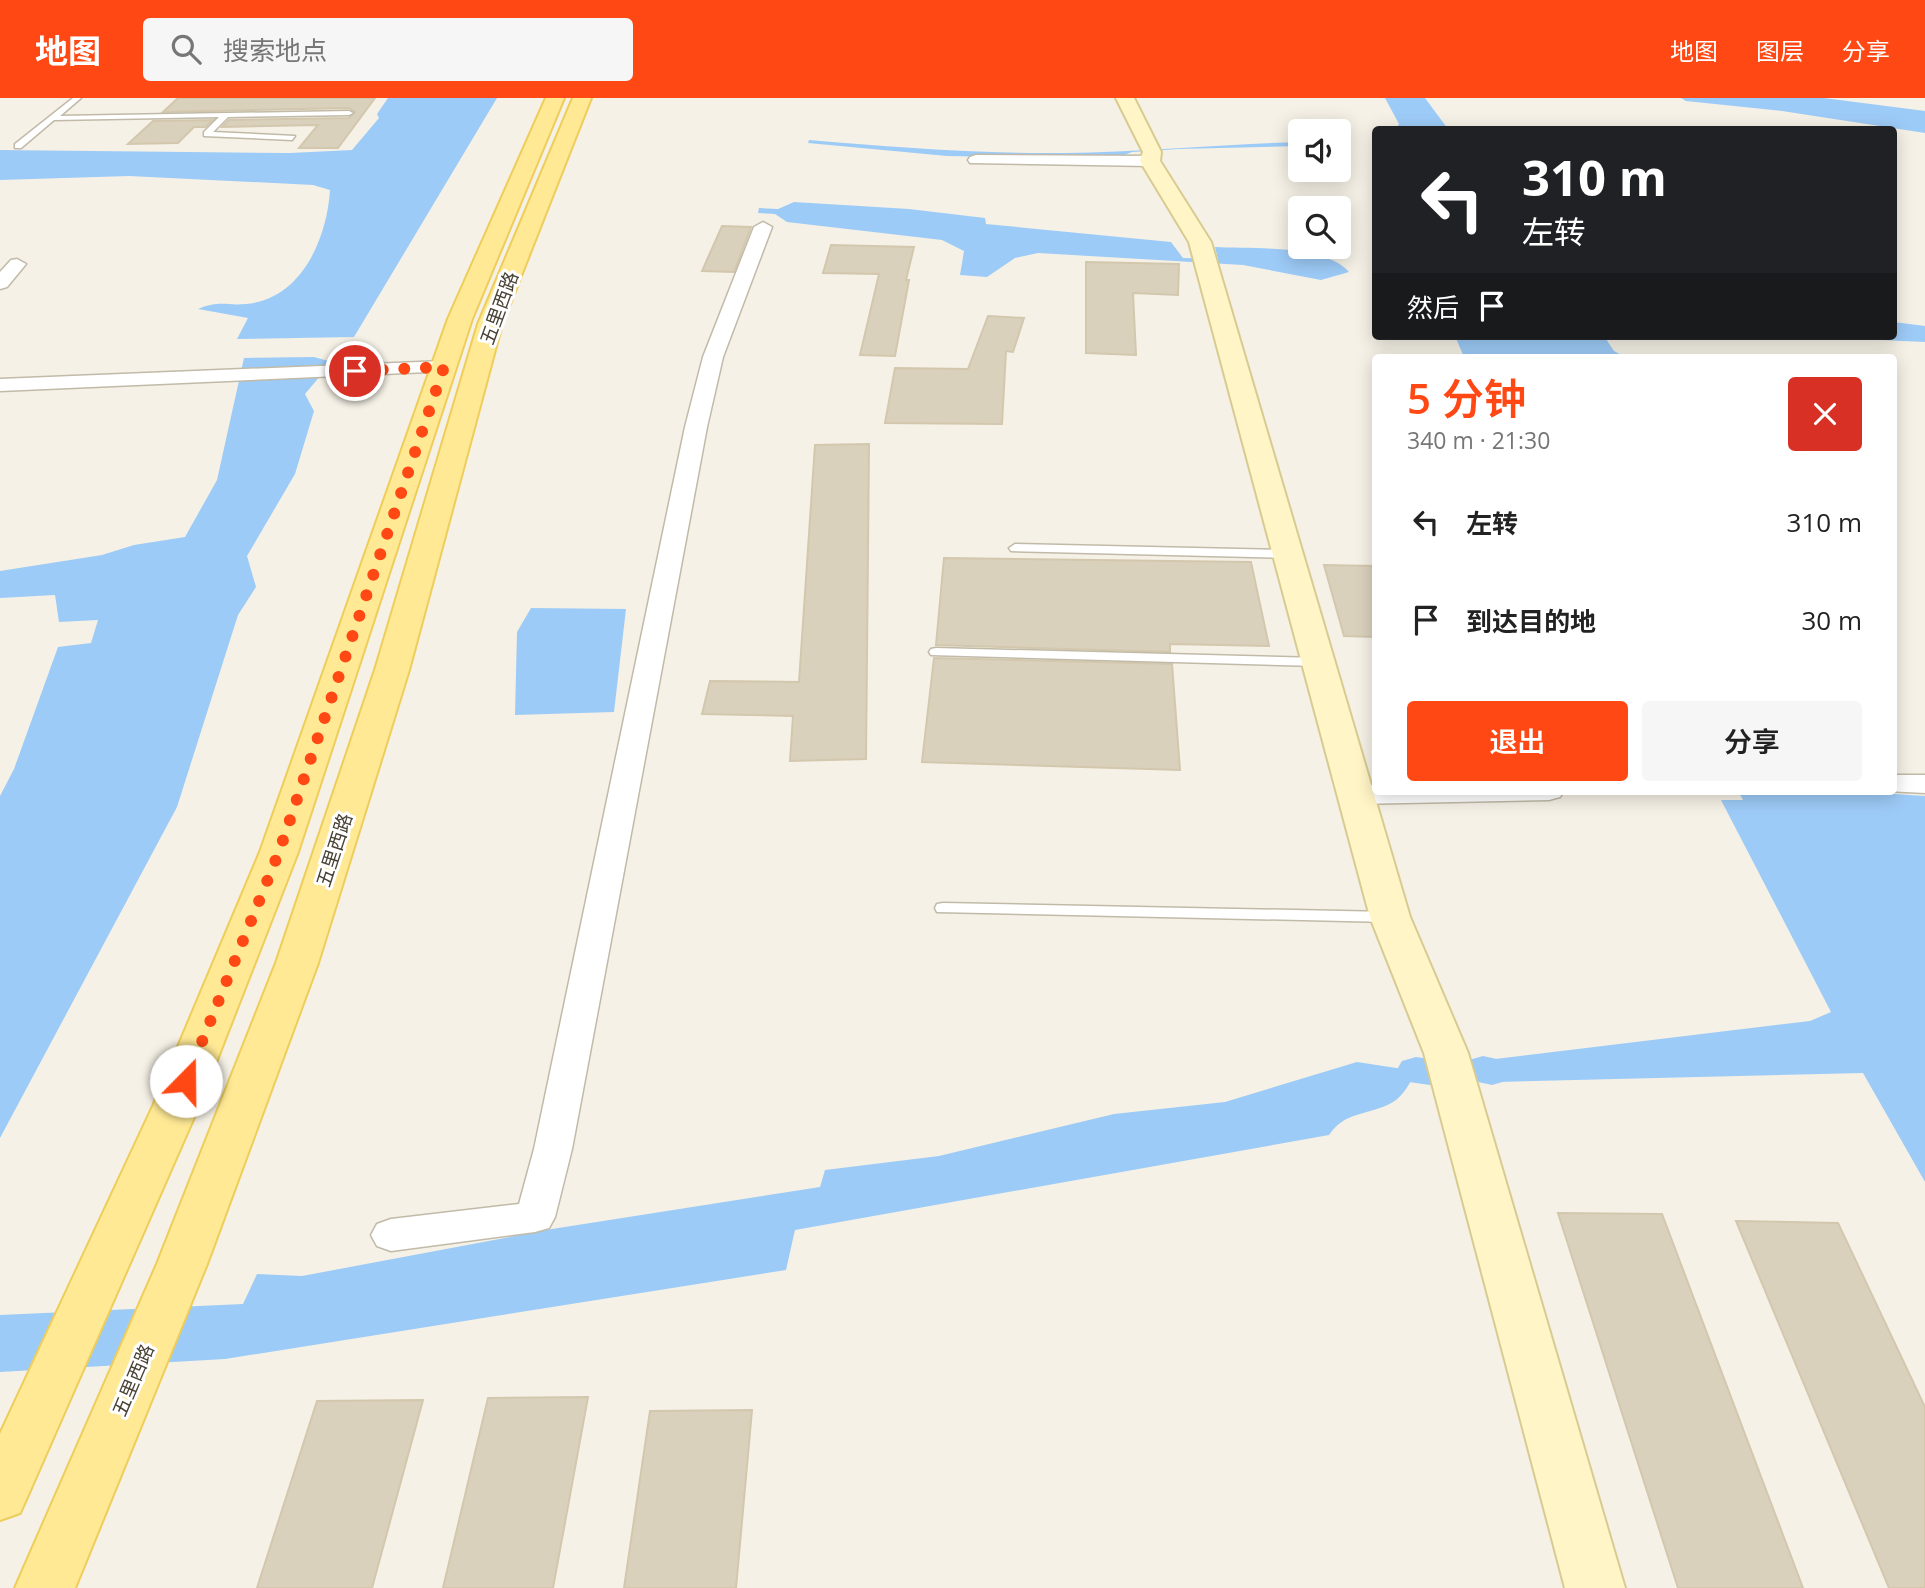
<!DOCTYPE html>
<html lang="zh">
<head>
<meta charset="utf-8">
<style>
	:root { --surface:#fff; --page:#f6f6f6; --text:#222; --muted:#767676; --accent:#ff4813 }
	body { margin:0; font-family:"Open Sans","Noto Sans SC",sans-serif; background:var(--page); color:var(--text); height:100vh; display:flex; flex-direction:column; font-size:26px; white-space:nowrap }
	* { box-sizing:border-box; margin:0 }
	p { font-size:23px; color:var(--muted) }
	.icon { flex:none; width:38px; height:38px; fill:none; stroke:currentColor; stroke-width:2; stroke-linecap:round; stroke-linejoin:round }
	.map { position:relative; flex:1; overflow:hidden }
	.sheet { position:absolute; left:1372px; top:256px; width:525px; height:441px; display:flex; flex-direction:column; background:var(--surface); border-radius:7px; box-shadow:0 4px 18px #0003 }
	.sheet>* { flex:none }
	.hud { position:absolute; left:1372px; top:28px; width:525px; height:214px; border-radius:7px; box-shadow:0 4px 18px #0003; background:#202124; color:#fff; overflow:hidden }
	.tools { position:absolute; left:1288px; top:21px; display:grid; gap:14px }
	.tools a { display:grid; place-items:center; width:63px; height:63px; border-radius:7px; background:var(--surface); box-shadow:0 4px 18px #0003; font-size:35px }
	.pin { position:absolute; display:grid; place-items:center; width:60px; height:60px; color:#fff; margin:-30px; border:4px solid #fff; border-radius:50%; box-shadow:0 2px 7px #0007 }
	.me { position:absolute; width:77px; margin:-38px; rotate:22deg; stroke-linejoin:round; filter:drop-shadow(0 0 5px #0008) }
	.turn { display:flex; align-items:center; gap:24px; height:147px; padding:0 35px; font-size:32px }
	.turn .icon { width:91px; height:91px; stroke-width:2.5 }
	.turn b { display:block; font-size:49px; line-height:60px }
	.then { display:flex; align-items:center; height:66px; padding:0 35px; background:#0003; gap:14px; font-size:26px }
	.round { display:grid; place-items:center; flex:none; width:74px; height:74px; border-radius:7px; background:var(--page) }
	.headline { display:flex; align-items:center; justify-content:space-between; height:119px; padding:0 35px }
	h1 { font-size:42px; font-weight:600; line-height:52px; color:var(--accent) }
	.action { display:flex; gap:14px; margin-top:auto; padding:14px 35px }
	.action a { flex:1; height:80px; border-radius:7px; background:var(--accent); color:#fff; font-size:28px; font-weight:600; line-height:80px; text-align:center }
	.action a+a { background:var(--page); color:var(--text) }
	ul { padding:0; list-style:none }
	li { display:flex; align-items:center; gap:21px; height:98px; padding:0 35px }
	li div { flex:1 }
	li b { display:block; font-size:26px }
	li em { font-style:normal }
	header { display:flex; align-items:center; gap:42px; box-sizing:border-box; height:98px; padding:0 35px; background:var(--accent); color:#fff }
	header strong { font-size:33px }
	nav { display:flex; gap:38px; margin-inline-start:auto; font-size:24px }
	.search { width:490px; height:63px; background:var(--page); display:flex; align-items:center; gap:18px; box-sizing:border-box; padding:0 24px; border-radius:7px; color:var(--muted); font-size:26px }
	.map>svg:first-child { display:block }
	.water { fill:#9dcbf7 }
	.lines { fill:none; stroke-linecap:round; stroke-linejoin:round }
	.canal { fill:#9dcbf7; fill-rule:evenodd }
	.building { fill:#dad1bd; stroke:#d3c7ad; stroke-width:2 }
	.service-casing { stroke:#c1baa8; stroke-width:3 }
	.minor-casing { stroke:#c1baa8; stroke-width:3 }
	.secondary-casing { stroke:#d8cb92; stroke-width:4 }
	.primary-casing { stroke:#eecd5a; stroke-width:4 }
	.service { fill:#fff; fill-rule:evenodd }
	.minor { fill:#fff; fill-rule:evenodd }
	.secondary { fill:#fff5c6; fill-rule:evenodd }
	.primary { fill:#ffe995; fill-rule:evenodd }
	.route { stroke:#ff4813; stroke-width:12; stroke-dasharray:0 21.6 }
	.labels { text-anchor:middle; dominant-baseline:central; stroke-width:6; stroke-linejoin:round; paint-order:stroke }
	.street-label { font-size:19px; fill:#484235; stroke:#fff }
</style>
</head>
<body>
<header>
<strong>地图</strong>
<div class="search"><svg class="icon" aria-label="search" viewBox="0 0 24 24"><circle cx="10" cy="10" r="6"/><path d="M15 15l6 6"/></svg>搜索地点</div>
<nav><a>地图</a><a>图层</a><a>分享</a></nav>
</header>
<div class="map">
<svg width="1925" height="1490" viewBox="0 0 1925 1490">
	<rect width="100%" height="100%" fill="#f5f1e6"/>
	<!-- water -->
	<path class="water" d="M388,0H497L354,239L237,241L248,220L198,211C220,202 226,208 246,206C302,201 327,140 330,92L313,87L129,78L0,82V52L290,55L352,52L379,20L377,16Z
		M1385,0H1425L1448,31H1396L1399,26Z
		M1681,0H1824L1925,13V35L1782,13L1686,3Z
		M809,42C894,49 979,56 1065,55C1143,54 1222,46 1300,44V48L1179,51L1132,54L1122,58L1068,60L947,58L808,45Z
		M794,104L909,111L985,120L986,126L1171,144L1183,160L1218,161L1215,149C1251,151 1325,146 1349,174L1321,182L1243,167L1038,155L1015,160L987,179L960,177L964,153L942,142L787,124L775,116L758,115L759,110L778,111Z
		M1894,224L1925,228V244L1859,241L1854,238H1894Z
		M1455,238H1604L1614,253L1625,259H1464Z
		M314,259L332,264L305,296L314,313L295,376L247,458L256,489L238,517L177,709L0,1040V698L14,671L58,549L91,545L98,522L59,524L55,497L0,500V473L102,457L134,447L185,439L217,382L244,260Z
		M531,510L626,511L614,614L515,617L517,534Z
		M1738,693H1892L1895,696L1925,698V1084L1863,975L1497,984L1487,962L1810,923L1831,914L1721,702H1743Z
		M1357,964L1416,973C1411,984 1403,998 1393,1004C1369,1018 1346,1012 1329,1037L795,1132L786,1172L225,1261L0,1274V1217L243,1206L257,1176L302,1178L552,1131L820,1089L825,1072L939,1058L1114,1016L1225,1004Z"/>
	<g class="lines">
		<!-- canal -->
		<path class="canal" d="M1483,958L1506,963L1512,973L1506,983L1492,987L1469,982L1463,972L1469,962Z
			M1416,959L1444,963L1450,973L1444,983L1430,987L1402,983L1396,973L1402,963Z"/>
	</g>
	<!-- building -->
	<path class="building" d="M178,0H375L338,50H299L318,27L222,29L229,22L349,20L355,14L349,10L163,14Z
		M213,22L205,29H194L178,45L128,46L153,23Z
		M722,128L751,129L734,174L702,173Z
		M831,147L914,149L906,182H909L895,258L860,257L879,176L823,175Z
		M1086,164L1179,166L1178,197L1133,195L1136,257L1086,255Z
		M988,218L1024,220L1013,254L1006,253L1002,326L885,325L895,270L968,271Z
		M869,346L866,661L790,663L793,618L702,616L710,583L799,584L815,347Z
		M944,460L1251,464L1269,548L1170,546V554L936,547Z
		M1324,467L1376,468V539L1344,538Z
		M934,560L1172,566L1180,672L922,664Z
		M1558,1115L1662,1116L1803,1490H1678Z
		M1736,1123L1838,1125L1925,1309V1490H1889Z
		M588,1299L553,1490H443L488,1300Z
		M423,1302L372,1490H257L317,1303Z
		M752,1312L736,1490H624L650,1313Z"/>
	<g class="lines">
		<!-- service casing -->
		<g class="service-casing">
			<path id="service" d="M73,0H81L60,18L349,13L353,15L349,17L228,19L213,34L295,38L292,42L204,38V34L219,19L54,22L21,50H15V46Z
				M1015,446L1288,452L1294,456L1288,460L1011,453L1009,450Z
				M936,550L1318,560L1325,564L1318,568L931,557L929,554L931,551Z
				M943,805L1389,814L1397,819L1389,824L937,814L935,810L937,806Z"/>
		</g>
		<!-- minor casing -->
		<g class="minor-casing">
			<path id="minor" d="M976,57L1150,58L1158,63L1150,68L970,65L968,62L970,59Z
				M763,124L772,129L723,259L707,329L572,1051L555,1119L549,1130L535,1134L391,1153L377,1148L371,1137L377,1126L391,1121L519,1106L534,1051L685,329L703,259L754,129Z
				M17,161L26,166L7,189L0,191V174L11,162Z
				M444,263L451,265L454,269L451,273L0,293V281Z
				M1894,677H1925V695L1886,693H1894Z
				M1376,687V693H1564L1560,699L1549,702L1356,706L1345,703L1341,697L1345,691Z"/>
		</g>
		<!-- secondary casing -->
		<g class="secondary-casing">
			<path id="secondary" d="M1116,0H1134L1161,54L1160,63L1211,144L1410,819L1468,955L1625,1490H1565L1424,955L1370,819L1189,144L1140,63L1143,54Z"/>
		</g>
		<!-- primary casing -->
		<g class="primary-casing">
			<path id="primary" d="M546,0H564L472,221L298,754L199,1008L28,1397L20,1415L0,1422V1336L153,1008L260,754L448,221Z
				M573,0H591L502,226L409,572L318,865L207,1166L75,1490H15L157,1166L276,865L375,572L478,226Z"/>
		</g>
		<!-- service -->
		<use href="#service" class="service"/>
		<!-- minor -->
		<use href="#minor" class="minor"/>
		<!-- secondary -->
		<use href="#secondary" class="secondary"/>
		<!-- primary -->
		<use href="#primary" class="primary"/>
	</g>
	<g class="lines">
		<!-- route -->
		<path class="route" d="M186,983L279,754L444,269L355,273"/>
	</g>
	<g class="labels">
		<!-- street labels -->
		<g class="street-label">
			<text transform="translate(499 210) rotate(-70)">五里西路</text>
			<text transform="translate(334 752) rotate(-72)">五里西路</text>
			<text transform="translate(133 1282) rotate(-67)">五里西路</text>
		</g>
	</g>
</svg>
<div class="tools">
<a><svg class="icon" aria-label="sound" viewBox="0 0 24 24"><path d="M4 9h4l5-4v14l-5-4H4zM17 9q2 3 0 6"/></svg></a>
<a><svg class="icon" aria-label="search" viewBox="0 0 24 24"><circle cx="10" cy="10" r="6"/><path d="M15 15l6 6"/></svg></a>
</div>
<div class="pin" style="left:355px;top:273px;background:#d93025"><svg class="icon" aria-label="arrive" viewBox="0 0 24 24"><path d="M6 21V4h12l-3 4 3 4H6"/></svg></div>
<svg class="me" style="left:186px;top:983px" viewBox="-20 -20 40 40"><circle r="19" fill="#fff"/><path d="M0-13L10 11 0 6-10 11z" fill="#ff4813"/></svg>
<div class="hud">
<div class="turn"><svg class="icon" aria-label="left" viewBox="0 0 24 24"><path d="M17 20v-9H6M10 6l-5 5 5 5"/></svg><div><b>310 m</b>左转</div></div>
<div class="then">然后<svg class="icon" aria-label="arrive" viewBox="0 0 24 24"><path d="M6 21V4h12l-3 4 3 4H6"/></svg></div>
</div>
<section class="sheet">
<div class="headline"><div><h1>5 分钟</h1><p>340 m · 21:30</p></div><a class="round" style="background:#d93025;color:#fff"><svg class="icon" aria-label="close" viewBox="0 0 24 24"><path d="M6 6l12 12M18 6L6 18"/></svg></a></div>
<ul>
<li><svg class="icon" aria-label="left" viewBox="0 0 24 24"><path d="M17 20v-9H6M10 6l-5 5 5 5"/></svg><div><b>左转</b></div><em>310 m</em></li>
<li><svg class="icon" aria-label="arrive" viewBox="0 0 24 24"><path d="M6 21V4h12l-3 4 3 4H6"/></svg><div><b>到达目的地</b></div><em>30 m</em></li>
</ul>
<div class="action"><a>退出</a><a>分享</a></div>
</section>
</div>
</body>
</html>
